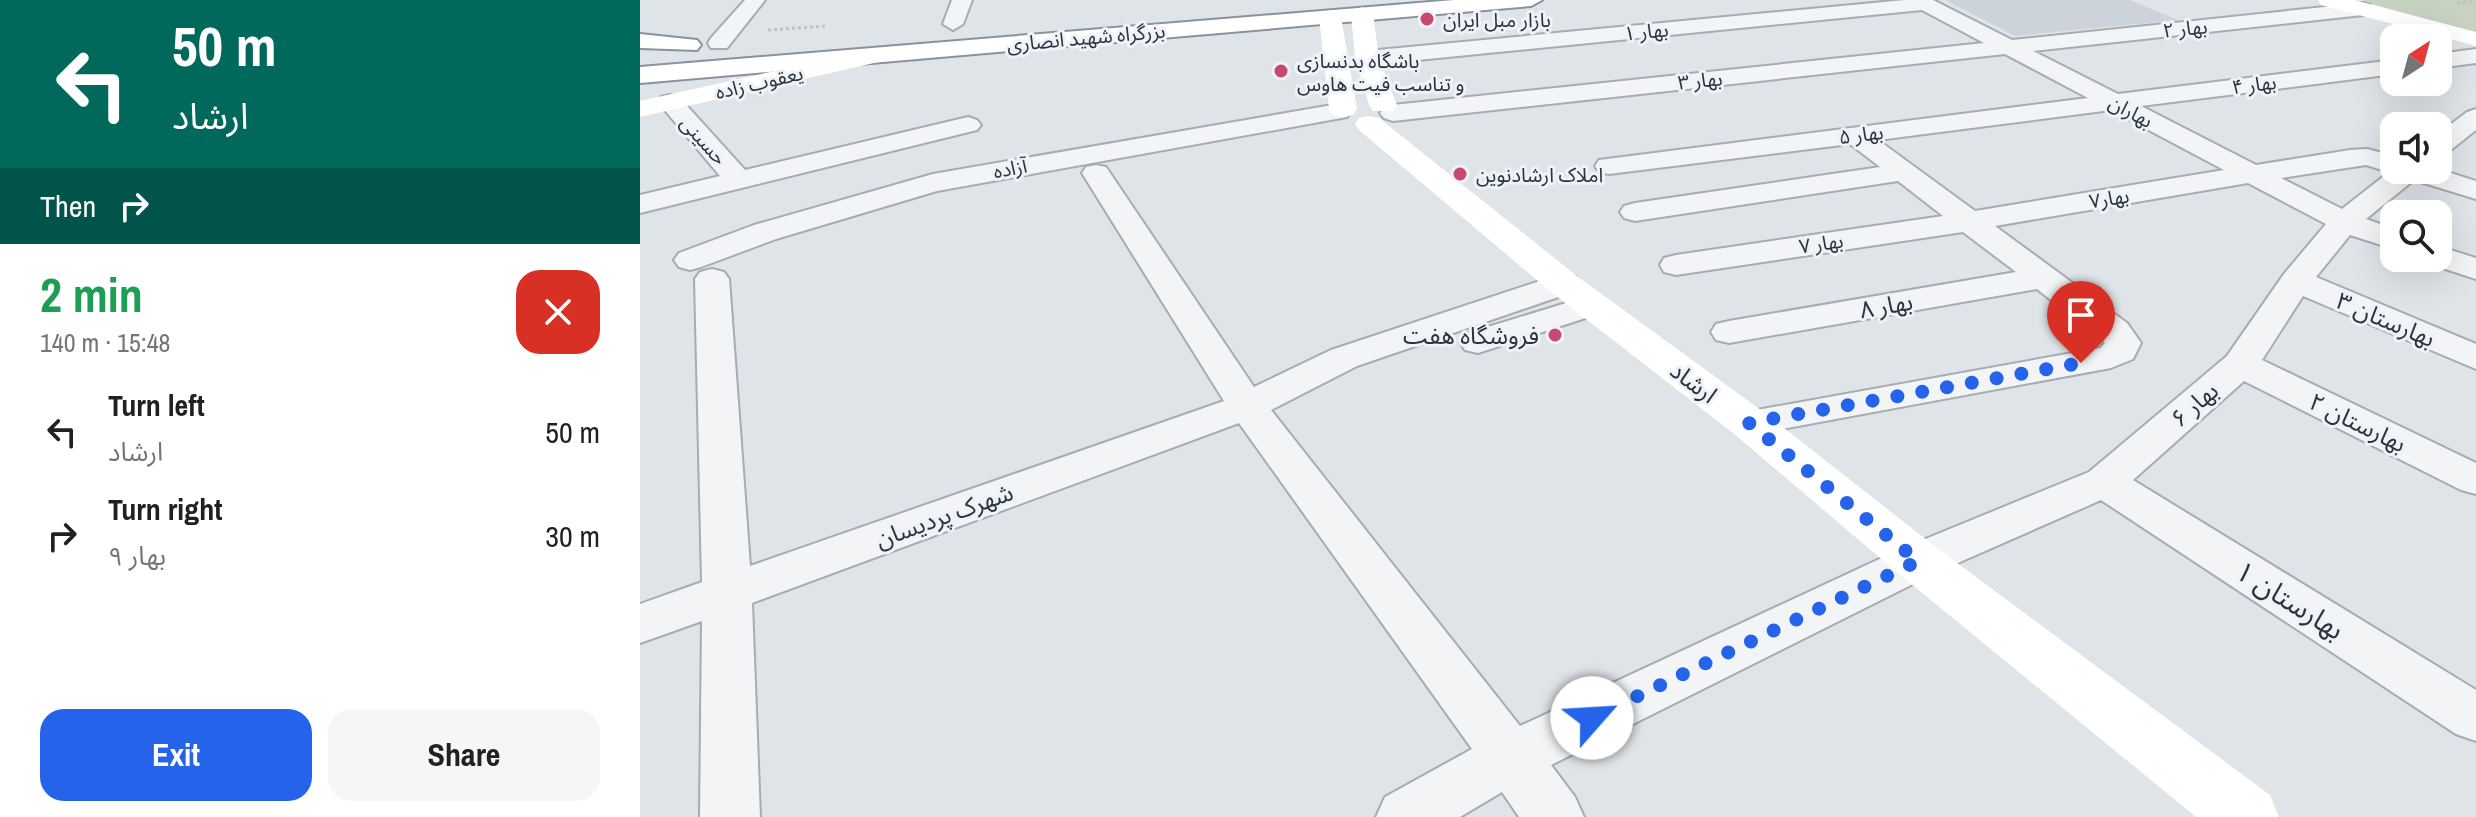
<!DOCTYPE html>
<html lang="en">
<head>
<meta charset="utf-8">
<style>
	:root { --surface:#fff; --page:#f6f6f6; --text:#202124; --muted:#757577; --accent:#2563eb }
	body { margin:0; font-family:"Archivo Narrow","Noto Sans Arabic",sans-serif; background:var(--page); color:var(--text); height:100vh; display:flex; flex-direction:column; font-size:30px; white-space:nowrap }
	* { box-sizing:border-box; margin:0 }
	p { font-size:26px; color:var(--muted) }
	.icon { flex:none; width:44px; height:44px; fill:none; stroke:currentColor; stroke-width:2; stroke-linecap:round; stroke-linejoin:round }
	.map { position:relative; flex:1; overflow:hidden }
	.details { display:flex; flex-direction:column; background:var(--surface); width:640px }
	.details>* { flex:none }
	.hud { background:#00695c; color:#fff; overflow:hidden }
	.needle { width:52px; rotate:36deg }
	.buttons { position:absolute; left:1740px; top:24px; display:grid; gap:16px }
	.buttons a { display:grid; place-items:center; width:72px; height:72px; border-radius:16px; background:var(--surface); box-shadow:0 8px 32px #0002; font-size:40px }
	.pin { position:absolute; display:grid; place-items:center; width:68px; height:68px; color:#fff; margin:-82px -34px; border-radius:50% 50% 50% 0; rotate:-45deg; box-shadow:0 0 8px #0007 }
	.pin .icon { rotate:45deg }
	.me { position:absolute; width:88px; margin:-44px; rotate:64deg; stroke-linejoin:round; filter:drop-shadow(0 0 6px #0008) }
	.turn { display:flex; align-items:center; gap:28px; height:168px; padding:0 40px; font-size:36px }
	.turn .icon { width:104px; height:104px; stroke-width:2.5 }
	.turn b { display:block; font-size:56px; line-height:68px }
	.then { display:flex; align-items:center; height:76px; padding:0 40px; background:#0003; gap:16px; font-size:30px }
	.round { display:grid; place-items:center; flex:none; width:84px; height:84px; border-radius:24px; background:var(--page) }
	.head { display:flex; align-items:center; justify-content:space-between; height:136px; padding:0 40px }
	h1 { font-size:48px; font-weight:800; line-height:60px; color:#1e9e55 }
	.action { display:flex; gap:16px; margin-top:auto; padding:16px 40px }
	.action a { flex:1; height:92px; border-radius:24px; background:var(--accent); color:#fff; font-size:32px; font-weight:800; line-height:92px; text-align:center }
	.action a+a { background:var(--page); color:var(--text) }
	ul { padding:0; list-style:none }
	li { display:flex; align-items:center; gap:24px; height:104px; padding:0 40px }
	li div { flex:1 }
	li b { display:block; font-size:30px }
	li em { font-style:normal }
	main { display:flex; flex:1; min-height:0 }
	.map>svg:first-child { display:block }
	.built { fill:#cdd3da }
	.green { fill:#c7d2c1 }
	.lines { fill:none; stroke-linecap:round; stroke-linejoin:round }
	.street-casing { stroke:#a5acb2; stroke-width:4 }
	.highway-casing { stroke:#87939e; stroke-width:4 }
	.path { stroke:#bec2c6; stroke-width:3; stroke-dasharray:3 3; stroke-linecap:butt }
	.street { fill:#f2f4f6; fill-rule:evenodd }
	.secondary { fill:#fff; fill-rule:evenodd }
	.highway { fill:#fff; fill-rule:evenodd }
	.route { stroke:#2563eb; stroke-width:14; stroke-dasharray:0 25.2 }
	.poi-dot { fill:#c9486d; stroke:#eff2f6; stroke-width:3 }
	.labels { text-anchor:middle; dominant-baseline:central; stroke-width:6; stroke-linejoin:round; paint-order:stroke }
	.far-poi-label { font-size:20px; fill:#29343f; stroke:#eff2f6; text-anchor:start }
	.far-street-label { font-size:20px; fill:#29343f; stroke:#eff2f6 }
	.street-label { font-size:24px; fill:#29343f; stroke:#eff2f6 }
	.poi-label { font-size:24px; fill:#29343f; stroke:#eff2f6; text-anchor:end }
	.near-street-label { font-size:28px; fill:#29343f; stroke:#eff2f6 }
</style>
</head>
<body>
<main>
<section class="details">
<div class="hud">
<div class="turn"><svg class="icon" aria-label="left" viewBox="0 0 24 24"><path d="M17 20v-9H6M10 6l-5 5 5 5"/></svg><div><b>50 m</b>ارشاد</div></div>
<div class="then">Then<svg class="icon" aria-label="right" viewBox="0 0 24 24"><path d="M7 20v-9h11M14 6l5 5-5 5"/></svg></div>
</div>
<div class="head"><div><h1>2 min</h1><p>140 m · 15:48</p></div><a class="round" style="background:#d93025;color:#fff"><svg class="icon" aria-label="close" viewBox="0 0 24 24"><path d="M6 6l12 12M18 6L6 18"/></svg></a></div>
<ul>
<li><svg class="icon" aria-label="left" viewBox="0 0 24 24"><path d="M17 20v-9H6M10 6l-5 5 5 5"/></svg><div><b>Turn left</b><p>ارشاد</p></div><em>50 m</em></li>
<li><svg class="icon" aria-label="right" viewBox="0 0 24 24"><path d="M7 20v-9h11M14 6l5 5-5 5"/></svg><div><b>Turn right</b><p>بهار ۹</p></div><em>30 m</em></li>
</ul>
<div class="action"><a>Exit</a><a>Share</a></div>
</section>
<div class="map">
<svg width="1836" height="817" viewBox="0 0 1836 817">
	<rect width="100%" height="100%" fill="#dfe4e8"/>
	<!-- built -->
	<path class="built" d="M1305,0H1489L1538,20L1375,36Z"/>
	<!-- green -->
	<path class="green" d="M1836,0V34L1722,1L1728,0Z"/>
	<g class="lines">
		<!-- street casing -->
		<g class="street-casing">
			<path id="street" d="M105,0H125L87,48H71L68,43L71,38Z
				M312,0H332L323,24L313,30L303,24Z
				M1265,0H1293L1372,40L1723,3L1730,5L1733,9L1723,15L1393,51L1478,94L1754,60V74L1501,106L1616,165L1710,150L1727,149L1754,156V170L1798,169L1836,181V199L1774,180L1726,219L1754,229V249L1710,235L1676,277L1836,344V369L1663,296L1622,360L1836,463V494L1821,490L1604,381L1493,480L1836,690V741L1816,734L1461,500L1295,573L911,765L935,797L944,817H879L862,792L820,817H736L745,797L832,749L599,423L112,603L120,817H60L62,621L0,643V604L62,582L55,279L60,272L72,269L84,272L89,279L110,566L584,401L442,173L446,167L456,165L466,167L614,387L691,350L912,277L924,274L936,277L941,284L936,291L717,366L631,410L880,726L1261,549L1449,472L1587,356L1644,274L1686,224L1608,183L1355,226L1487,323L1501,343L1493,359L1471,368L1109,435L1095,432L1089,423L1095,414L1460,348L1465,343L1397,289L1089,343L1076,340L1071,332L1076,324L1089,321L1376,272L1323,232L1036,275L1024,272L1020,265L1024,258L1036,255L1303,216L1258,181L995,221L984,218L980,212L984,206L995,203L1240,167L1210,144L969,174L959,172L955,166L959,160L1448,98L1365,54L753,121L744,118L740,113L744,108L753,105L1344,43L1282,10L727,65L716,58L727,51ZM1471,110L1584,170L1335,211L1238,140ZM1726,165L1749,172L1702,209L1641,178Z
				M1836,49V63L1798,68V54Z
				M30,95L39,97L105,170L328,117L337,120L341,125L337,130L0,213V195L80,176L18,102L21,97Z
				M698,104L707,107L711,112L707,117L297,191L136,239L61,267L50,270L39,267L34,260L39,253L114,225L293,174Z
				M1836,109V130L1807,153L1798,155V134L1827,112Z
				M1798,246L1836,258V279L1787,263L1783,258H1798Z
				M952,295L964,298L969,305L964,312L838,353L825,350L820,342L825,334Z"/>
		</g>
		<!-- highway casing -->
		<g class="highway-casing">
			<path id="highway" d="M814,0H902L891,6L0,83V67Z
				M0,34L57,40L61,45L57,50L0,48Z"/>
		</g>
		<!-- path -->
		<path class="path" d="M1817,3L1836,1
			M128,30L186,26"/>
		<!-- street -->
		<use href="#street" class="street"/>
		<!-- secondary -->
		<path class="secondary" d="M1678,0H1714L1836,32V46L1681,5Z
			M722,7L733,14L739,58L757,105L753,111H733L729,105L715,58L711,14Z
			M690,10L701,17L717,109L713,115L703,117L693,115L689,109L679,17Z
			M238,48L247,50L250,55L247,60L0,117V101Z
			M729,116L739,118L937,276L1125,413L1297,548L1630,795L1639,817H1556L1259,574L1093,433L911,292L719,130L715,124L719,118Z"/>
		<!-- highway -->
		<use href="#highway" class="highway"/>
	</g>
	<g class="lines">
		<!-- route -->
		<path class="route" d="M952,718L1278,561L1109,423L1441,363"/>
	</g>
	<!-- markers -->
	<g class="poi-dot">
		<circle cx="787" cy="19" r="8"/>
		<circle cx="641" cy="71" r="8"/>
		<circle cx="820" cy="174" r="8"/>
		<circle cx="915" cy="335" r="8"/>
	</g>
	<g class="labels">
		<!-- far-poi labels -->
		<g class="far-poi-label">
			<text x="803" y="19">بازار مبل ایران</text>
			<text x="657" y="60">باشگاه بدنسازی<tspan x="657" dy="23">و تناسب فیت هاوس</tspan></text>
			<text x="836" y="174">املاک ارشادنوین</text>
		</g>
		<!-- far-street labels -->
		<g class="far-street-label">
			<text transform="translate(1545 28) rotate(-6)">بهار ۲</text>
			<text transform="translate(1006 31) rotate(-6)">بهار ۱</text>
			<text transform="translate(446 37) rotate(-5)">بزرگراه شهید انصاری</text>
			<text transform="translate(1060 80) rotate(-6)">بهار ۳</text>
			<text transform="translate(119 82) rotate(-13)">یعقوب زاده</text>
			<text transform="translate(1614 84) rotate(-7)">بهار ۴</text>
			<text transform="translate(1491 111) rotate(28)">بهاران</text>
			<text transform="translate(1221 134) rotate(-7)">بهار ۵</text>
			<text transform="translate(64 140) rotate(48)">حسینی</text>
			<text transform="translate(370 168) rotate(-11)">آزاده</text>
			<text transform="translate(1469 198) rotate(-9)">بهار۷</text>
			<text transform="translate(1181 243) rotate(-8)">بهار ۷</text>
		</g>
		<!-- street labels -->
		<g class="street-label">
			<text transform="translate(1246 305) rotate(-10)">بهار ۸</text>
			<text transform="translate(1746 319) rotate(23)">بهارستان ۳</text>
			<text transform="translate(1054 382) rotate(37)">ارشاد</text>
			<text transform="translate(1554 404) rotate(-41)">بهار ۶</text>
			<text transform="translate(1718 422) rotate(26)">بهارستان ۲</text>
			<text transform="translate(304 515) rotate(-20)">شهرک پردیسان</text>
		</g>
		<!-- poi labels -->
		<g class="poi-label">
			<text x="899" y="335">فروشگاه هفت</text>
		</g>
		<!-- near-street labels -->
		<g class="near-street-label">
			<text transform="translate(1650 600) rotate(32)">بهارستان ۱</text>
		</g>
	</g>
</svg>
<div class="buttons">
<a><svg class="needle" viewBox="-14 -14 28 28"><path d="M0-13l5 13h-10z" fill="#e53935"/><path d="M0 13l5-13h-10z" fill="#757577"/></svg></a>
<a><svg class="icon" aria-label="sound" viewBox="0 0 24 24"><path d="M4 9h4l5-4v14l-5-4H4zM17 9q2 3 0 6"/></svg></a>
<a><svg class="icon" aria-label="search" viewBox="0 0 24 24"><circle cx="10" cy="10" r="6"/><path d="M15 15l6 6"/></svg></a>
</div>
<div class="pin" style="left:1441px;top:363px;background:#d93025"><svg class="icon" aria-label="arrive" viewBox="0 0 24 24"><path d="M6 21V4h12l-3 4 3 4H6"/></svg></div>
<svg class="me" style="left:952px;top:718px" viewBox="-20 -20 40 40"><circle r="19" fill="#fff"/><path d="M0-13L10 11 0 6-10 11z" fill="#2563eb"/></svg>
</div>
</main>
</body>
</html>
